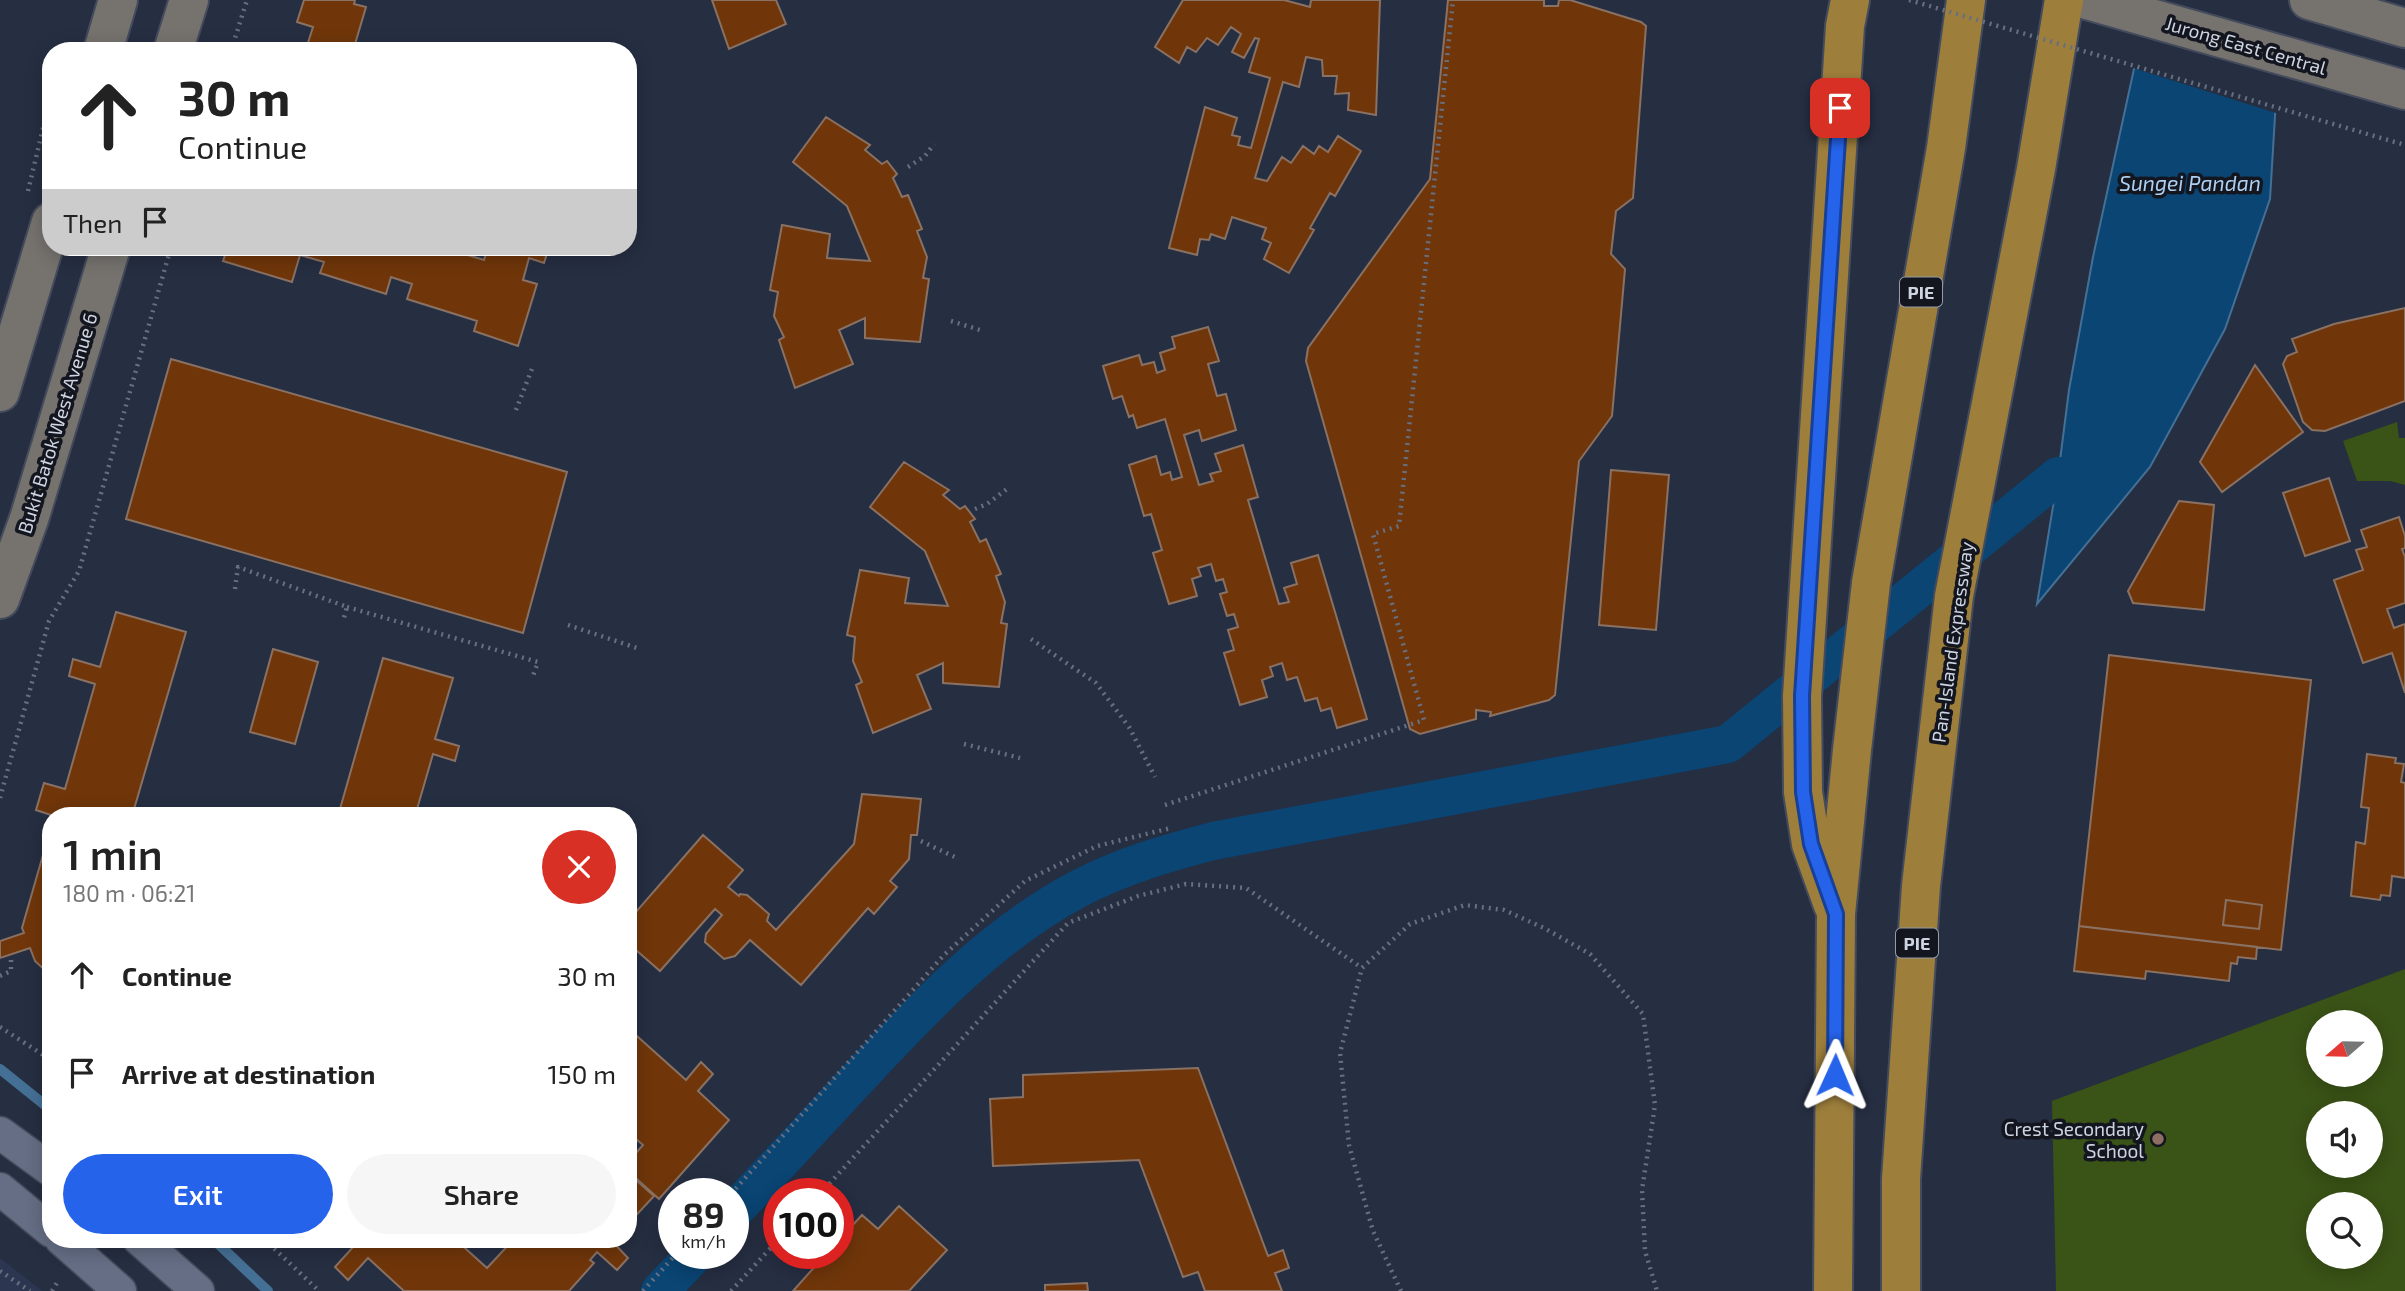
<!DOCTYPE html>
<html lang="en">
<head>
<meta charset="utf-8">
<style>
	:root { --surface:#fff; --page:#f6f6f6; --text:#222; --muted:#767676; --accent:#2563eb }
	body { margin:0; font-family:"Exo 2",sans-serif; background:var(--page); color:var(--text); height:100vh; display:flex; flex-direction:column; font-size:26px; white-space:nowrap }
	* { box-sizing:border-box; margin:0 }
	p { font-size:23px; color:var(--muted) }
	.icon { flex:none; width:38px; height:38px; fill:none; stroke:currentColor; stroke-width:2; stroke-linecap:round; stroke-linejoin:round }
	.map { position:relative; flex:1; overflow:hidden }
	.side { position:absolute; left:42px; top:807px; width:595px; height:441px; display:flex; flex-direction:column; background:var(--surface); border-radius:28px; box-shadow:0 4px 18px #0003 }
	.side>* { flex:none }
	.banner { position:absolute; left:42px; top:42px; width:595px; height:214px; border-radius:28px; box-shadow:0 4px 18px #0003; background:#fff; color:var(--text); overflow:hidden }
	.needle { width:46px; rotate:250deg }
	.buttons { position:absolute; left:2306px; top:1010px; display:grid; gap:14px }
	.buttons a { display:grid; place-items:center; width:77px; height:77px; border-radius:50%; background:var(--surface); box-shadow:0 4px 18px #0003; font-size:35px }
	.speed { position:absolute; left:658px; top:1178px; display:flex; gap:14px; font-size:35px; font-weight:700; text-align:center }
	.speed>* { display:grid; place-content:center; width:91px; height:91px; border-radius:50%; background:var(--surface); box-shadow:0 4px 18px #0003; line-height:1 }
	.speed small { font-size:18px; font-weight:400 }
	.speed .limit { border:10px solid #d22; background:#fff; color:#111 }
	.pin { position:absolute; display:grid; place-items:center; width:60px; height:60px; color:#fff; margin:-30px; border-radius:14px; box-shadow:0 4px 10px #0006 }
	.me { position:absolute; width:77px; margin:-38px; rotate:1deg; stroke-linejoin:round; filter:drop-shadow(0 0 5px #0008) }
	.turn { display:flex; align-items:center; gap:24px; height:147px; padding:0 21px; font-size:32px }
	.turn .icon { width:91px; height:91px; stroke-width:2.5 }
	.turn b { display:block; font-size:49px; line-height:60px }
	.then { display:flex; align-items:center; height:66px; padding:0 21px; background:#0003; gap:14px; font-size:26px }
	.round { display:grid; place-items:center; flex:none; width:74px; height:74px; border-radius:37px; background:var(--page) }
	.head { display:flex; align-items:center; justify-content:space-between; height:119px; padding:0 21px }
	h1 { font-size:42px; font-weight:600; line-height:52px }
	.primary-button { display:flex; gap:14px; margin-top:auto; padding:14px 21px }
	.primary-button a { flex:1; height:80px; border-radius:42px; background:var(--accent); color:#fff; font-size:28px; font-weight:600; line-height:80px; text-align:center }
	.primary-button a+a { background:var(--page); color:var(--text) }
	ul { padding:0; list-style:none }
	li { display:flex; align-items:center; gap:21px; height:98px; padding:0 21px }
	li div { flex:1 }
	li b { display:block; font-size:26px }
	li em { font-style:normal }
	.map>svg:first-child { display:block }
	.built { fill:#2c3650 }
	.green { fill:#3a5316; fill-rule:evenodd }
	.water { fill:#0a4574; stroke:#457095; stroke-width:2 }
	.pier { fill:#262e42 }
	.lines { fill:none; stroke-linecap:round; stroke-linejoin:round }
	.stream { stroke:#457095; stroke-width:10 }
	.canal { stroke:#0a4574; stroke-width:38 }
	.building { fill:#70360a; stroke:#897163; stroke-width:2 }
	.minor-casing { stroke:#444b5c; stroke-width:35 }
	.secondary-casing { stroke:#444b5c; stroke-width:42 }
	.motorway-casing { stroke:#444b5c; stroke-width:42 }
	.path { stroke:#676f80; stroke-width:4.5; stroke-dasharray:2 5; stroke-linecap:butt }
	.minor { stroke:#656e85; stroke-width:32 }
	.secondary { stroke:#76736f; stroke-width:38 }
	.motorway { stroke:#9d7e3b; stroke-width:38 }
	.path-bridge { stroke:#676f80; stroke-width:4.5; stroke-dasharray:2 5; stroke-linecap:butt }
	.route-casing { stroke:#184099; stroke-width:18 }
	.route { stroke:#2563eb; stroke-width:12 }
	.education-dot { fill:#8d6e63; stroke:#13161f; stroke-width:2.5 }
	.labels { text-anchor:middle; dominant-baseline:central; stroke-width:7; stroke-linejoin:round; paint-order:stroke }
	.shield { fill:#13161f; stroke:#969ba7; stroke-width:2 }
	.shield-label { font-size:18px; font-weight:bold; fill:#ced4e1 }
	.street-label { font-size:19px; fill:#ced4e1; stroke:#13161f }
	.poi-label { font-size:19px; fill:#ced4e1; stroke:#13161f; text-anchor:end }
	.water-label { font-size:21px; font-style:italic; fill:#adcff2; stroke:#13161f }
</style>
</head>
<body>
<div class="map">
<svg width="2405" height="1291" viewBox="0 0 2405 1291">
	<rect width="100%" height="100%" fill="#262e42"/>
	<!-- built -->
	<path class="built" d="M0,1258L42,1291H0Z"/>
	<!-- green -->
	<path class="green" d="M2397,422L2399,438H2405V485L2390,481H2357L2343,441Z
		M2405,969V1291H2056L2052,1101ZM2319,1022H2371V1074H2319ZM2319,1113H2371V1166H2319ZM2319,1204H2371V1256H2319Z"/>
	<!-- water -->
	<path class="water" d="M2149,0H2282L2270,199L2225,329L2150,467L2037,604L2058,476L2069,390L2093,257Z"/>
	<!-- pier -->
	<path class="pier" d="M2145,0H2286L2279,114L2130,67Z"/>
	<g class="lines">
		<!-- stream -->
		<path class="stream" d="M0,1069L51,1110
			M213,1239L268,1291"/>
		<!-- canal -->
		<path class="canal" d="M733,1212C776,1167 818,1121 860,1076C925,1006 993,934 1078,889C1122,866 1164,854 1213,841L1728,744L2058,476
			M660,1291L696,1253"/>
	</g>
	<!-- building -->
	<path class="building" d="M304,0H355L354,4L366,7L353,51H289L291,44L306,49L313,27L297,22Z
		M712,0H776L786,24L729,49Z
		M1183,0H1284L1310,7L1311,0H1380L1376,115L1348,110L1349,93L1335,94L1337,76H1323L1322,60L1306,57L1299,87L1283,82L1255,178L1267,181L1282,157L1291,163L1303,146L1314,154L1319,146L1328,152L1338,136L1361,151L1335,196L1330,193L1310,228L1314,230L1289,273L1264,259L1271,243L1262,239L1266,228L1232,217L1225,239L1211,234L1209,240L1200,239L1197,255L1169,248L1205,107L1237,118L1232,135L1240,137L1238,145L1251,148L1270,78L1249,72L1259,39L1255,38L1244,58L1232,52L1241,34L1231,27L1218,45L1207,38L1196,52L1187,47L1179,63L1155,47Z
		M1448,0H1544V6H1558L1559,0H1570L1641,22L1646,26L1633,198L1616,211L1611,254L1625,269L1612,416L1579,461L1555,695L1549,700L1490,716L1491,712L1476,710V719L1420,734L1410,729L1306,361L1308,348L1430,179Z
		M826,117L870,145L865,150L882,164L887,161L897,174L893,178L902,197L908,195L922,229L917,231L927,257L923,278L929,279L920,342L865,338V318L839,330L853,364L795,388L779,340L784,337L774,316L778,292L770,290L782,225L830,234L827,258L870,261L847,206L793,162Z
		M228,247H441L484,260L488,247H549L544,263L529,258L523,280L537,284L518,346L474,331L477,321L407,299L412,284L391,277L386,294L320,273L324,262L300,255L292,282L223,261Z
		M2405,308V401L2325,431L2312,430L2303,422L2283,364L2287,356L2297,352L2292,339L2334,324Z
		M1208,327L1219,361L1208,364L1217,396L1226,394L1236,430L1202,441L1199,430L1184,435L1199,485L1213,481L1210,474L1221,471L1215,454L1243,445L1258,497L1248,500L1279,604L1289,602L1284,588L1297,584L1291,563L1318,555L1367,719L1337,728L1331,708L1321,711L1317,698L1305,701L1297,677L1287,680L1282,663L1270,667L1273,676L1262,680L1267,697L1240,705L1224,653L1234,650L1228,630L1238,627L1234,614L1227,616L1220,594L1227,592L1223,579L1216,581L1211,564L1198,568L1201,576L1192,579L1197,596L1169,604L1153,553L1162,550L1151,514L1144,516L1129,465L1156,456L1161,475L1170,472L1172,480L1182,477L1165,419L1137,428L1133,415L1129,417L1122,396L1113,399L1103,366L1139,355L1142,365L1154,362L1157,373L1165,370L1160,353L1175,348L1172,337Z
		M171,359L567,472L523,633L126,519Z
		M2255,365L2303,432L2222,492L2200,462Z
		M904,462L949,490L943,495L960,509L965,506L975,519L970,522L980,542L986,539L1001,574L996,576L1005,602L1001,623L1007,624L999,687L943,683V663L917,675L931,709L873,733L856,685L862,682L853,661L855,637L847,635L860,570L909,578L905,603L948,606L925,551L870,507Z
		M1611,470L1669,475L1656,630L1599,625Z
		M2329,478L2350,541L2305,556L2283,493Z
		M2179,501L2214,505L2204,610L2133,603L2128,591Z
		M2399,517L2405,536V548L2402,549L2405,557V603L2387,609L2394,628L2405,624V693L2392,653L2363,663L2334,580L2363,570L2356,550L2367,547L2361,530Z
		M116,612L186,632L132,816H54L36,810L44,783L65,789L95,684L69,676L73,659L100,667Z
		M273,649L318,662L295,744L250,732Z
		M2109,655L2311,680L2281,950L2079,926Z
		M383,658L453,678L435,739L459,746L455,761L433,754L415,816H338Z
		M2367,754L2396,758L2395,763L2404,764L2401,782L2405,783V878L2392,876L2390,896L2381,895L2380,900L2351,896L2356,842L2365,844L2369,808L2361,807Z
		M862,794L921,799L917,835H911L909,859L890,881L897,887L874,914L868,908L801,985L750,940L735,956L724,959L705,942L706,934L722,915L715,909L660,971L628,943V921L703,835L743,870L728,887L739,896L740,894L747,895L769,914L767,921L776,930L854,844Z
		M51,827V976L35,961L30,948L0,958V941L24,933L22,928Z
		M2226,900L2262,905L2259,929L2223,925Z
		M2079,926L2257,947L2256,959L2238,957L2237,964L2231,963L2229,981L2146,971L2145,979L2074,971Z
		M628,1028L686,1080L701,1062L713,1074L698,1091L729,1120L659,1199L628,1171V1162L643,1145L628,1132Z
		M1198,1068L1268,1256L1283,1250L1289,1268L1275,1273L1282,1291H1205L1198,1272L1183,1277L1139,1160L993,1166L990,1099L1023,1097V1075Z
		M628,1173L654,1196L628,1224Z
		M899,1206L947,1250L909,1291H793L827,1253H838V1241L862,1215L878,1229Z
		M347,1239H455L487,1268L514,1239H610L628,1258L617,1270L597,1252L590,1260L594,1263L569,1291H404L368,1258L348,1280L335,1267L354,1246Z
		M1087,1283L1088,1291H1045V1285Z"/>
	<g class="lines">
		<!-- minor casing -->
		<g class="minor-casing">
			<path id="minor" d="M0,1133L51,1170
				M0,1189L51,1231
				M61,1239L120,1291
				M139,1239L198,1291"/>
		</g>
		<!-- secondary casing -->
		<g class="secondary-casing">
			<path id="secondary" d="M2087,0L2405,90
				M2309,0L2405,28
				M103,51L118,0
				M173,51L189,0
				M0,392L51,222
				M0,599L29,519L111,247"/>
		</g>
		<!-- motorway casing -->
		<g class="motorway-casing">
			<path id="motorway" d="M1833,905L1811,844L1803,792L1802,696L1845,26L1850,0
				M1833,1291L1836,914L1852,750L1871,583L1946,148L1966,0
				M1901,1291V1179L1921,886L1954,596L2036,169L2064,0"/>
		</g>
		<!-- path -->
		<path class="path" d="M231,51L247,0
			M908,167L925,156L934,144
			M28,191L51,95
			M951,321L980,330
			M516,410L533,366
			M975,509L987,504L1007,489
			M235,589L238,567L347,607L343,621
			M347,607L538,662L533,676
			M568,625L637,648
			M1031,639L1096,683L1129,727L1155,777
			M964,744L1020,758
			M0,798L49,621L79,571L171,247
			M1165,805L1424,720L1373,534L1399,526L1453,0
			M921,841L959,859
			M0,976L11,971V960
			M0,1027L51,1060
			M731,1194L944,955L1025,881L1097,846L1171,828
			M820,1194L1068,923L1138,896L1186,884L1246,888L1362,968
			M264,1239L319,1291
			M0,1271L30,1291
			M52,1291L58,1281
			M643,1291L677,1253
			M731,1291L779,1239
			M1401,1291L1373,1231L1349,1145L1340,1053L1362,968L1410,924L1465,905L1504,910L1544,928L1590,954L1643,1014L1655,1105L1642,1190L1645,1251L1657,1291"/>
		<!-- minor -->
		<use href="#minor" class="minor"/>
		<!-- secondary -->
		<use href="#secondary" class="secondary"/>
		<!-- motorway -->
		<use href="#motorway" class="motorway"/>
		<!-- path-bridge -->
		<path class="path-bridge" d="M1909,0L2405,145"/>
	</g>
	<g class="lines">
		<!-- route casing -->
		<g class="route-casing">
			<path id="route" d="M1835,1075L1836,914L1811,844L1803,792L1802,696L1840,108"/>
		</g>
		<!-- route -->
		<use href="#route" class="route"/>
	</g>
	<!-- markers -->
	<circle class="education-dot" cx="2158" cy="1139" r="7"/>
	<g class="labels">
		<!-- shield labels -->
		<g class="shield">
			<rect x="1900" y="277.5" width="42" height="29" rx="5"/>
			<rect x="1896" y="928.5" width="42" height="29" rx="5"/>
		</g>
		<g class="shield-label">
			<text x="1921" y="292">PIE</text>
			<text x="1917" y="943">PIE</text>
		</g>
		<!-- street labels -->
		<g class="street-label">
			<text transform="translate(2246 45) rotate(16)">Jurong East Central</text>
			<text transform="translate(57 423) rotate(-73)">Bukit Batok West Avenue 6</text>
			<text transform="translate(1952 642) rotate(-82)">Pan-Island Expressway</text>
		</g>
		<!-- poi labels -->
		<g class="poi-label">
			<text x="2144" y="1128">Crest Secondary<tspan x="2144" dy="22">School</tspan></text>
		</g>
		<!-- water labels -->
		<g class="water-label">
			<text x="2190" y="182">Sungei Pandan</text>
		</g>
	</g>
</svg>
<div class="buttons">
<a><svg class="needle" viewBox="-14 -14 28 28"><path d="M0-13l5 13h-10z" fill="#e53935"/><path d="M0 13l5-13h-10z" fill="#767676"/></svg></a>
<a><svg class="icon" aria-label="sound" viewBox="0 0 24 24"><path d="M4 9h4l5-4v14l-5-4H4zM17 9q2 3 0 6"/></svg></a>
<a><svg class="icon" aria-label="search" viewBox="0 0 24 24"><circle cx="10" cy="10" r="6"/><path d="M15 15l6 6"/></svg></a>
</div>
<div class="speed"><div>89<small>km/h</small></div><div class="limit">100</div></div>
<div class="pin" style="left:1840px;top:108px;background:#d93025"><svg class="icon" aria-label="arrive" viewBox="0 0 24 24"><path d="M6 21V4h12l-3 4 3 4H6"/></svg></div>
<svg class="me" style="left:1835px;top:1075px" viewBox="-20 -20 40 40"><path d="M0-17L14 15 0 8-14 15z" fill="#2563eb" stroke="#fff" stroke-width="4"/></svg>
<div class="banner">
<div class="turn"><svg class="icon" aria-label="ahead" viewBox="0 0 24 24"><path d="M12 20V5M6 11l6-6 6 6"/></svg><div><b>30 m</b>Continue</div></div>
<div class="then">Then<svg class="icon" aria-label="arrive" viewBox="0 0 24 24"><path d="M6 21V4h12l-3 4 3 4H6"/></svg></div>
</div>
<section class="side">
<div class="head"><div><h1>1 min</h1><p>180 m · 06:21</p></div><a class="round" style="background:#d93025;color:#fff"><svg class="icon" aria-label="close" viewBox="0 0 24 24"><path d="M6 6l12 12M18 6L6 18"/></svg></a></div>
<ul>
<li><svg class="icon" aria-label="ahead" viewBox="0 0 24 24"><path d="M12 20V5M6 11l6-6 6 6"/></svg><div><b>Continue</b></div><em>30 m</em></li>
<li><svg class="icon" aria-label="arrive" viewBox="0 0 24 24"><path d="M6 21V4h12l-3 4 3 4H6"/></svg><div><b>Arrive at destination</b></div><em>150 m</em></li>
</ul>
<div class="primary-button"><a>Exit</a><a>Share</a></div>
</section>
</div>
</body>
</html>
